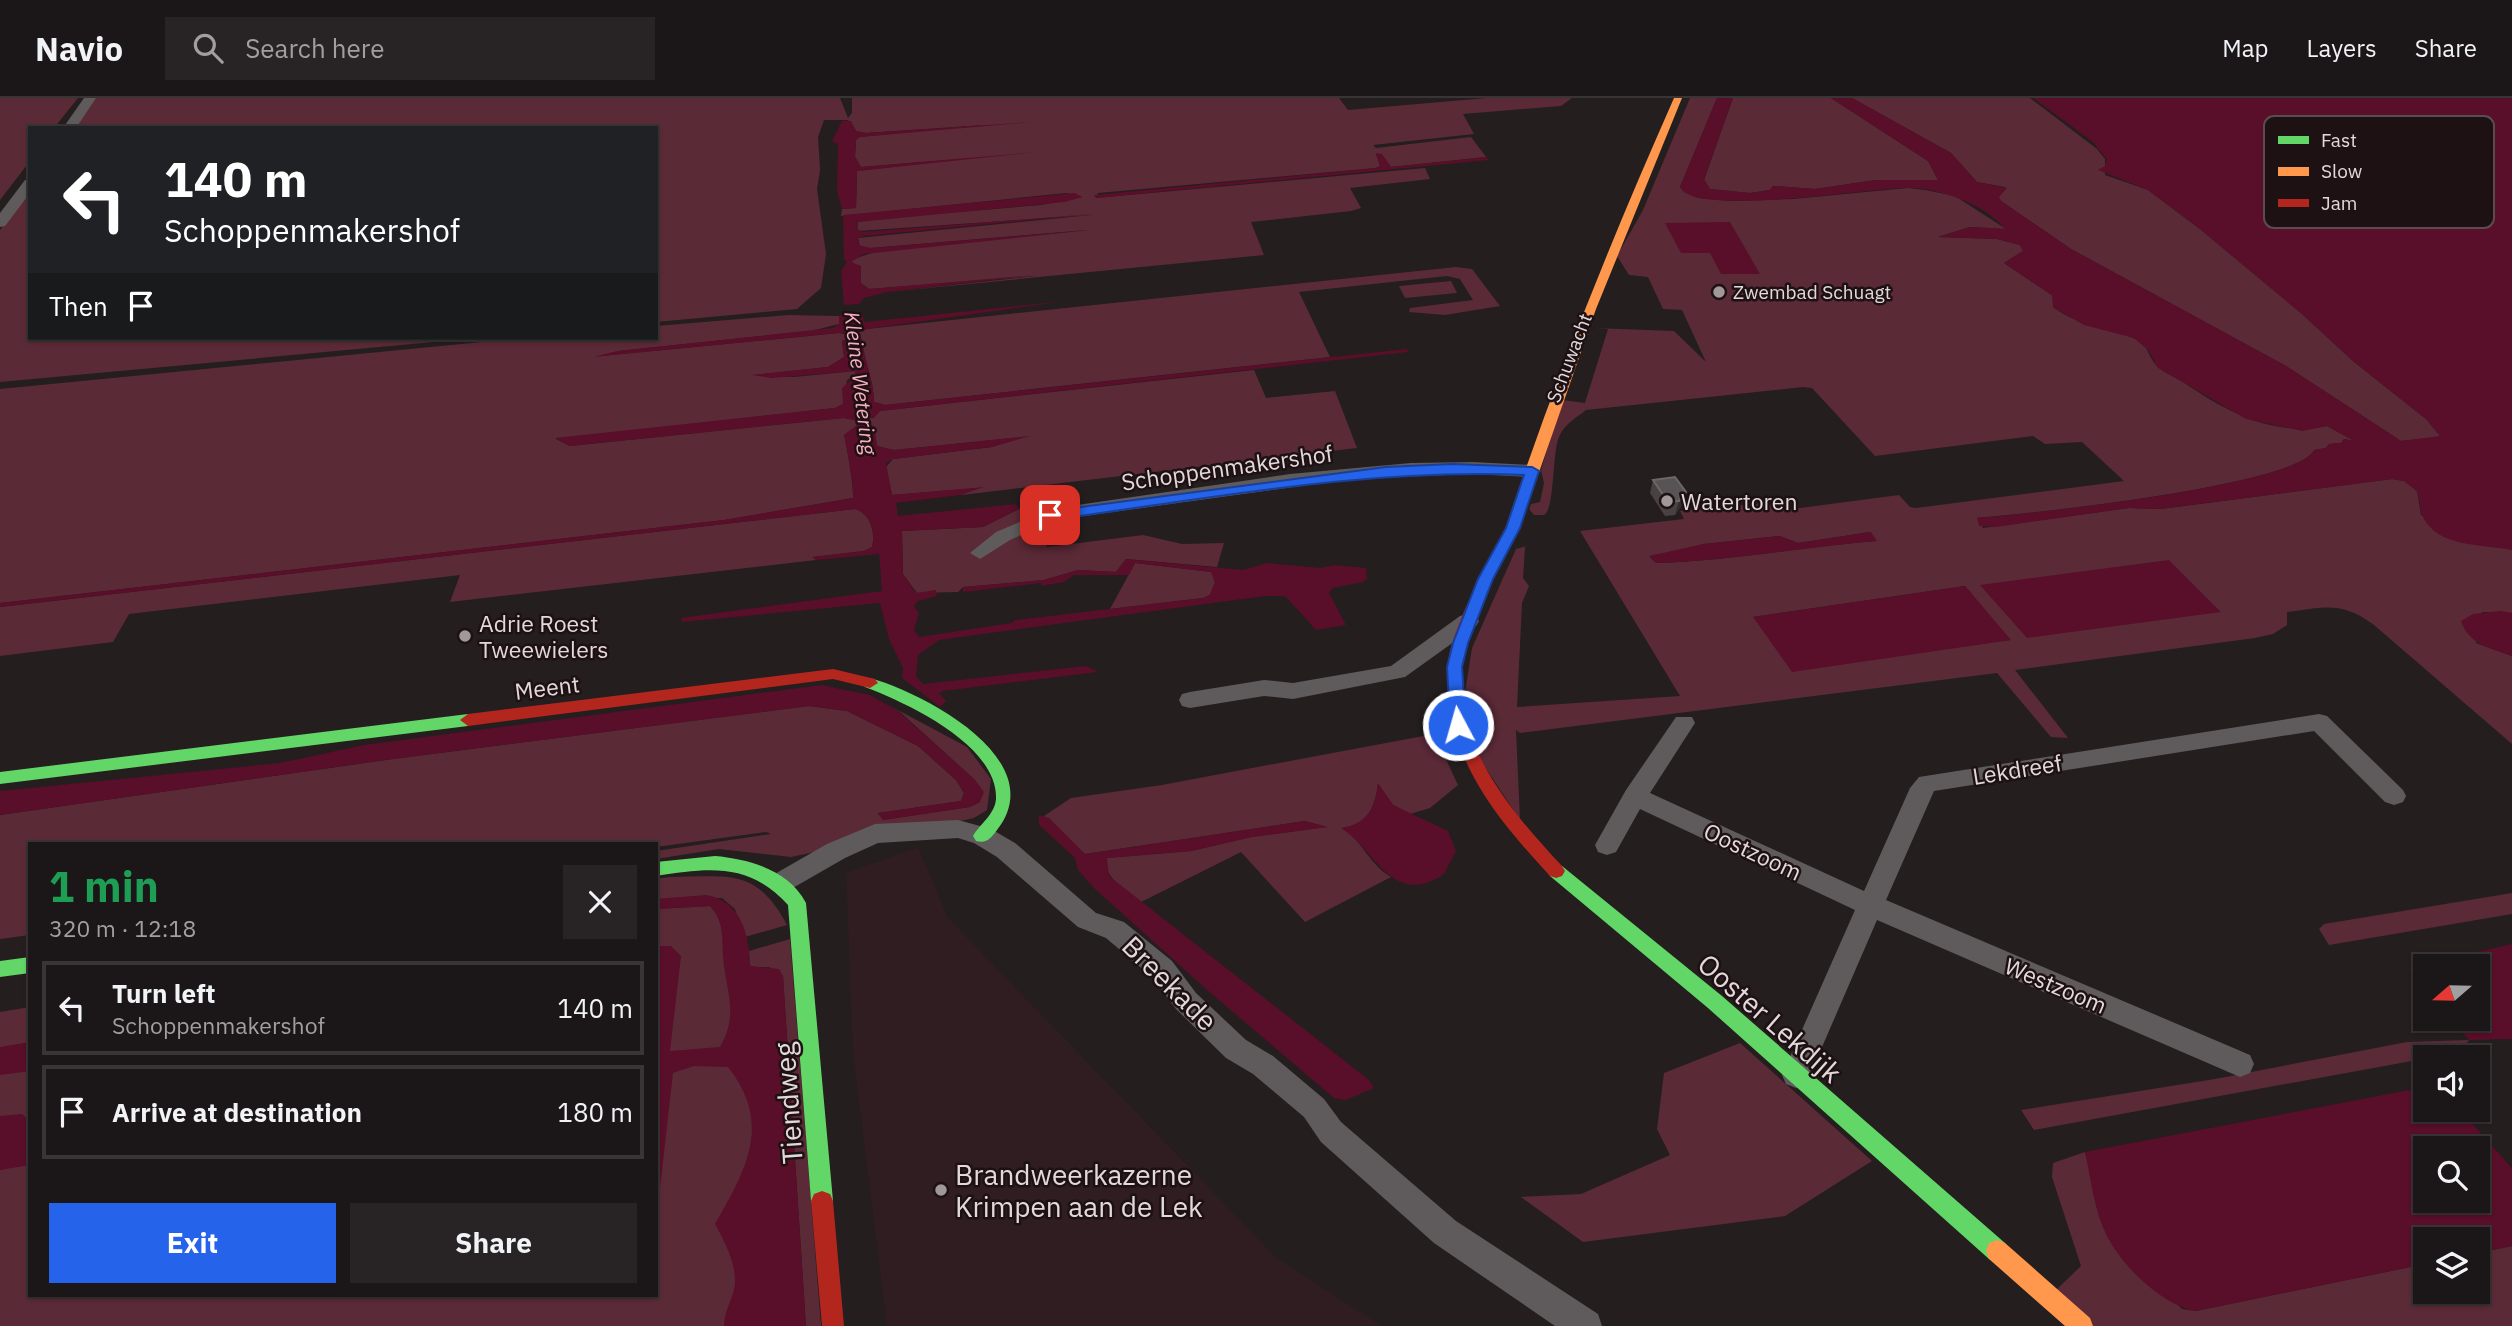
<!DOCTYPE html>
<html lang="en">
<head>
<meta charset="utf-8">
<style>
	:root { --surface:#1b1617; --page:#282324; --text:#f1f3f6; --muted:#a09fa1; --line:#393536; --accent:#2563eb }
	body { margin:0; font-family:"IBM Plex Sans",sans-serif; background:var(--page); color:var(--text); height:100vh; display:flex; flex-direction:column; font-size:26px; white-space:nowrap }
	* { box-sizing:border-box; margin:0 }
	p { font-size:23px; color:var(--muted) }
	.icon { flex:none; width:38px; height:38px; fill:none; stroke:currentColor; stroke-width:2; stroke-linecap:round; stroke-linejoin:round }
	.map { position:relative; flex:1; overflow:hidden }
	.sheet { position:absolute; left:28px; top:744px; width:630px; height:455px; display:flex; flex-direction:column; background:var(--surface); border-radius:0px; box-shadow:0 2px 5px #0004,0 0 0 2px var(--line) }
	.sheet>* { flex:none }
	.top-card { position:absolute; left:28px; top:28px; width:630px; height:214px; border-radius:0px; box-shadow:0 2px 5px #0004,0 0 0 2px var(--line); background:#202124; color:#fff; overflow:hidden }
	.needle { width:46px; rotate:250deg }
	.controls { position:absolute; left:2413px; top:856px; display:grid; gap:14px }
	.controls a { display:grid; place-items:center; width:77px; height:77px; border-radius:0px; background:var(--surface); box-shadow:0 2px 5px #0004,0 0 0 2px var(--line); font-size:35px }
	.pin { position:absolute; display:grid; place-items:center; width:60px; height:60px; color:#fff; margin:-30px; border-radius:14px; box-shadow:0 4px 10px #0006 }
	.me { position:absolute; width:77px; margin:-38px; rotate:354deg; stroke-linejoin:round; filter:drop-shadow(0 0 5px #0008) }
	.turn { display:flex; align-items:center; gap:24px; height:147px; padding:0 21px; font-size:32px }
	.turn .icon { width:91px; height:91px; stroke-width:2.5 }
	.turn b { display:block; font-size:49px; line-height:60px }
	.then { display:flex; align-items:center; height:66px; padding:0 21px; background:#0003; gap:14px; font-size:26px }
	.round { display:grid; place-items:center; flex:none; width:74px; height:74px; border-radius:0px; background:var(--page) }
	.head { display:flex; align-items:center; justify-content:space-between; height:119px; padding:0 21px }
	h1 { font-size:42px; font-weight:800; line-height:52px; color:#1e9e55 }
	.primary-button { display:flex; gap:14px; margin-top:auto; padding:14px 21px }
	.primary-button a { flex:1; height:80px; border-radius:0px; background:var(--accent); color:#fff; font-size:28px; font-weight:800; line-height:80px; text-align:center }
	.primary-button a+a { background:var(--page); color:var(--text) }
	ul { padding:0; list-style:none }
	li { display:flex; align-items:center; gap:21px; height:94px; margin:0 14px 10px; padding:0 7px; border:4px solid var(--line); border-radius:0px }
	li div { flex:1 }
	li b { display:block; font-size:26px }
	li em { font-style:normal }
	header { display:flex; align-items:center; gap:42px; box-sizing:border-box; height:98px; padding:0 35px; background:var(--surface); border-bottom:2px solid var(--line) }
	header strong { font-size:33px }
	nav { display:flex; gap:38px; margin-inline-start:auto; font-size:24px }
	.search { width:490px; height:63px; background:var(--page); display:flex; align-items:center; gap:18px; box-sizing:border-box; padding:0 24px; border-radius:0px; color:var(--muted); font-size:26px }
	.map>svg:first-child { display:block }
	.built { fill:#2f1d21 }
	.green { fill:#5b2a37; fill-rule:evenodd }
	.water { fill:#590e29; fill-rule:evenodd }
	.lines { fill:none; stroke-linecap:round; stroke-linejoin:round }
	.street { fill:#5f5b5c; fill-rule:evenodd }
	.fast { fill:#63d668; fill-rule:evenodd }
	.slow { fill:#ff974d; fill-rule:evenodd }
	.jam { fill:#b3261e; fill-rule:evenodd }
	.wall { fill:#484243 }
	.shaded-wall { fill:#322d2e }
	.building { fill:#585354; stroke:#6e6869; stroke-width:2 }
	.route { fill:#2563eb; stroke:#184099; stroke-width:2 }
	.poi-dot { fill:#a09899; stroke:#1e1114; stroke-width:2.5 }
	.labels { text-anchor:middle; dominant-baseline:central; stroke-width:5; stroke-linejoin:round; paint-order:stroke }
	.far-poi-label { font-size:19px; fill:#e3d9db; stroke:#1e1114; text-anchor:start }
	.far-street-label { font-size:19px; fill:#e3d9db; stroke:#1e1114 }
	.far-water-label { font-size:21px; font-style:italic; fill:#f7aebe; stroke:#1e1114 }
	.street-label { font-size:23px; fill:#e3d9db; stroke:#1e1114 }
	.poi-label { font-size:23px; fill:#e3d9db; stroke:#1e1114; text-anchor:start }
	.near-street-label { font-size:28px; fill:#e3d9db; stroke:#1e1114 }
	.near-poi-label { font-size:28px; fill:#e3d9db; stroke:#1e1114; text-anchor:start }
	.key { fill:#1e1114; stroke:#594d50; stroke-width:2 }
	.key-label { font-size:19px; fill:#e3d9db }
</style>
</head>
<body>
<header>
<strong>Navio</strong>
<div class="search"><svg class="icon" aria-label="search" viewBox="0 0 24 24"><circle cx="10" cy="10" r="6"/><path d="M15 15l6 6"/></svg>Search here</div>
<nav><a>Map</a><a>Layers</a><a>Share</a></nav>
</header>
<div class="map">
<svg width="2512" height="1228" viewBox="0 0 2512 1228">
	<rect width="100%" height="100%" fill="#241e1f"/>
	<!-- built -->
	<path class="built" d="M918,749L948,820L1277,1160L1382,1228H887L853,955L846,775Z"/>
	<!-- green -->
	<path class="green" d="M0,0H78L54,30H30V63L0,102Z
		M94,0H840L848,20L852,15V0H1339L1348,12L1487,0H1572L1561,8L1463,16L1474,36L1373,47L1376,50L1471,39L1486,59L1391,69L1376,56L1380,68L1376,70L1098,95L1096,100L1425,70L1430,81L1350,90L1361,110L1351,113L1251,124L1264,157L887,194L1036,178L869,191L861,185V178L851,162L878,153L1087,132L870,150L860,149L858,140L1091,117L857,133L858,124L864,122L1041,107L1082,99L1066,95L841,118L842,111L856,110L857,73L973,60L861,69L855,59L856,42L859,39L985,27L866,35L856,33L848,22H824L818,39L820,72L817,91L826,156L821,190L797,211L656,224V30H72Z
		M1690,0H1717L1680,89L1698,100L1733,103L1793,101L1908,90L1925,92L1955,98L2006,131L1970,129L1938,139L1997,141L2020,147L2023,153L2004,165L2053,198V209C2082,231 2111,227 2137,242C2149,249 2148,258 2156,267C2162,274 2175,279 2183,284C2227,314 2273,339 2327,328L2355,343L2344,341L2341,345L2329,346L2326,350L2314,352C2298,388 2026,416 1977,420L1983,430L2129,410L2161,411L2392,381L2404,383L2417,393L2421,417L2512,452V515L2482,514L2476,545L2512,558V646L2374,527C2342,503 2325,509 2287,514V527L2273,536L2255,540L2015,572L2068,640L2051,639L1997,575L1520,635L1516,632L1520,722L1481,663L1464,601L1472,550L1516,451L1527,448L1525,449L1523,480L1529,488L1522,505L1517,609L1680,598L1580,433L1684,421L1680,413L1766,405L1785,412L1899,397L1910,409L1916,410L2124,383L2082,344L2045,346L2033,338L1875,358L1812,290L1803,289L1586,312C1575,321 1565,325 1559,339C1552,355 1555,411 1544,417H1534L1529,411L1531,406L1540,404L1544,385L1541,372L1562,302L1585,305L1608,231L1593,230L1674,233L1706,264L1682,212L1663,211L1648,179L1629,177L1617,158L1643,112ZM1870,434L1876,443C1802,449 1729,463 1656,465L1650,459L1704,446L1779,438L1798,445ZM1965,488L2010,542L1896,557L1753,519Z
		M1733,0H1831L1928,63L1938,82H1876L1815,91L1773,88L1770,92L1750,95L1710,91L1704,82Z
		M1852,0H2030L2097,51L2105,61V77L2148,92L2200,131L2302,216L2353,263L2426,321L2441,339L2401,343L2286,268L2071,151L2001,103L1998,100L2005,89L1977,84L1951,55Z
		M30,89V240H477L0,284V132Z
		M1456,169L1472,171L1500,208L1445,217L1409,214L1410,210L1473,202L1460,181L1447,178L1299,194L1330,259L885,307L874,304C874,282 864,263 862,242L855,236L867,231Z
		M1451,183L1457,195L1405,200L1399,188Z
		M788,217L839,218V226L811,233L618,253L600,258L839,235L849,237V240L842,243L844,259L828,269L754,277L794,279L855,273L856,277L847,282L843,306L835,310L556,341L570,348L843,320L857,322V328L844,337C847,348 854,390 853,400L724,422L0,505V291L522,240H656V228Z
		M1254,272L1266,300L1335,293L1357,350L970,396L960,397L980,390L892,397L886,369L893,361L992,349L1023,339L894,352L877,348L874,328L866,327V322L880,313Z
		M1037,406L1047,449L1143,437L1182,446L1224,445L1217,469L1126,461L1116,474L1078,472L1044,482L963,489L958,494L917,495L903,476L902,433L983,429L1019,411Z
		M855,411C870,415 876,435 872,449L864,453L813,459L816,462L450,504L460,477L129,516L113,544L0,558V509Z
		M1135,465L1212,474L1215,485L1210,497L1203,500L1110,511Z
		M883,604L967,649L991,681L987,712L974,720L791,759L719,751L656,761V753L771,736L766,734L656,749V746H30V837L0,841V717L393,661L809,608L847,613L918,648L956,682L964,695L961,703L878,715L883,722L970,709L980,704L975,682L899,613Z
		M1434,636L1458,687L1430,710L1410,716L1393,707L1378,686C1375,709 1368,726 1343,730C1362,743 1370,767 1391,779L1305,824L1241,754L1141,804C1128,793 1102,780 1107,760L1191,753L1251,739L1326,729L1305,723L1085,756L1044,718L1071,700L1162,687Z
		M670,779C729,779 756,769 787,827L745,839L735,811L722,800L656,801V781Z
		M2512,795V816L2329,847L2319,831L2324,826Z
		M710,808L719,818L729,820L752,909L767,1228H0V914L30,909V1197H656V811Z
		M790,841L821,1228H806L783,878L769,869H750L749,853Z
		M2469,942L2461,954L2034,1032L2021,1012L2215,981L2407,944Z
		M1740,945L1872,1063L1785,1118L1583,1144L1521,1099L1581,1096L1670,1057L1657,1031L1664,975Z
		M2085,1054L2107,1138L2182,1211L2196,1213L2425,1166L2426,1194H2478V1155L2512,1148V1228H2092L2055,1193L2081,1168L2052,1079L2053,1065Z"/>
	<!-- water -->
	<path class="water" d="M1717,0H1733L1704,81L1710,91L1750,95L1770,92L1773,88L1815,91L1876,82H1938L1928,63L1831,0H1852L1951,55L1977,84L2007,90L1999,99L2001,103L2071,151L2286,268L2401,343L2440,338L2426,321L2353,263L2302,216L2200,131L2148,92L2098,72L2105,68L2107,62L2093,44L2033,0H2512V452C2483,446 2438,450 2423,419C2419,412 2420,401 2417,393L2404,383L2392,381L2160,411L2129,410L1996,429L1979,428L1977,420C2025,417 2299,387 2314,352L2326,350L2329,346L2341,345L2344,341L2354,343L2327,328L2302,333L2246,321L2157,269L2149,253L2134,240L2084,227L2053,209L2052,197L2004,165L2023,153L2020,147L1997,141L1938,139L1970,129L2005,131C1986,107 1940,90 1910,90C1875,89 1693,120 1680,89Z
		M842,23H851L856,33L866,35L1032,24L860,39L856,42L855,59L861,69L1038,54L857,73L856,110L842,111L837,93L838,46L832,43Z
		M1376,55L1382,56L1391,69L1486,59L1489,62L1096,100L1094,97L1376,70L1380,68Z
		M1075,95L1082,99L1065,104L858,124L856,130L862,134L1093,116L864,138L858,140L859,147L870,150L1090,132L864,156L851,164L861,168V185L869,191L1036,177L887,194L864,200L859,206L844,207L841,173L847,164L844,161L843,117Z
		M1730,124L1760,176H1721L1710,155H1681L1665,125Z
		M1066,203L867,231L855,236L839,235L593,259L618,253L833,230L839,226V218L848,214L862,215L864,224Z
		M855,239L862,241C864,263 874,282 874,304L885,307L1407,251L1408,254L880,313L874,320L866,321V327L874,328L877,348L894,352L1030,338L992,349L893,361L886,365L892,397L984,389L960,397L896,405L898,418L1016,406L1019,411L983,429L902,433L903,476L916,495L936,492L937,498L918,503L914,508L919,515L914,532L919,539L1011,525L1015,522L1203,500L1210,497L1215,484L1211,474L1135,465L1129,477H1074L1064,484L1042,488L1041,485L963,494V489L1044,482L1078,472L1116,474L1126,461L1243,472L1267,465L1320,470L1335,467L1366,470L1367,481L1363,484L1333,490L1329,495L1346,527L1316,532L1285,498H1265L939,542L918,557L916,578L923,586L1086,568L1098,574L943,593L939,595L946,603L940,609L902,580L903,570L889,541L880,505L682,524L681,520L882,493L879,456L816,462L812,459L864,453L872,449C876,434 870,415 855,411L0,509V505L724,422L853,400C854,388 847,350 844,337L856,328L857,323L844,320L569,348L555,340L835,310L843,306L842,290L856,277L855,273L772,280L751,277L828,269L844,259L842,243Z
		M1871,434L1877,443C1803,449 1729,463 1656,465L1649,458L1704,446L1780,438L1798,445Z
		M2169,462L2221,514L2027,540L1980,487Z
		M1965,488L2011,542L1792,574L1753,519Z
		M2501,513L2512,515V558C2491,550 2469,547 2461,523L2473,516Z
		M822,587L870,597L898,613L975,682L984,694L980,704L970,709L883,722L878,715L961,703L964,695L956,682L918,648L847,613L809,608L393,661L0,717V693L280,665L364,647Z
		M1378,685L1393,707L1448,733L1456,753L1444,776C1392,811 1376,752 1341,730C1368,726 1375,710 1378,685Z
		M1039,717L1049,720L1085,756L1305,723L1328,729L1252,739L1191,753L1107,760L1109,778L1369,982L1374,990L1346,1002L1334,1000L1206,891L1094,790L1078,772L1075,760L1039,727Z
		M706,797C734,802 745,823 749,851C750,859 747,861 751,868L779,871L783,878L806,1228H724C724,1212 734,1200 735,1185C736,1165 724,1142 715,1126C746,1071 773,1026 728,969L694,968L673,975L656,1125V848H671L681,858L670,953L720,949C740,915 725,892 723,858C722,838 724,824 710,808L656,811V801Z
		M2512,846V941L2469,942L2451,921L2478,920V868H2426L2425,890L2409,870Z
		M30,944V973L0,977V949Z
		M2425,989L2426,1012H2460L2512,1070V1148L2478,1155V1141H2426L2425,1166L2196,1213C2163,1208 2122,1168 2107,1138C2094,1113 2091,1081 2085,1054ZM2426,1050H2478V1102H2426Z
		M22,1016L30,1023V1067L0,1072V1018Z"/>
	<g class="lines">
		<!-- street -->
		<path class="street" d="M84,0H96L76,30H63Z
			M30,81V95L5,128L0,129V115L25,82Z
			M1472,364L1532,367L1541,373L1532,379L1472,376L1351,381L1055,422L1010,442L980,461L970,455L996,434L1050,411L1290,376L1411,365Z
			M1468,516L1476,518L1479,523L1476,528L1405,579L1293,601L1264,598L1190,610L1182,608L1179,602L1182,596L1190,594L1264,582L1293,585L1391,568L1460,518Z
			M2319,616L2327,618L2403,692L2406,698L2403,704L2394,707L2385,704L2314,633L1934,693L1886,802L2250,957L2254,966L2250,975L2240,979L1877,822L1806,986L1796,990L1786,986L1782,977L1855,812L1640,711L1616,754L1607,757L1598,754L1595,747L1626,692L1676,619H1692L1695,625L1650,695L1864,793L1910,690L1919,679Z
			M958,722L991,731L1015,745L1096,815L1124,824L1172,863L1196,895L1246,942L1273,958L1324,1001L1341,1024L1456,1123L1598,1216L1602,1228H1555L1434,1145L1321,1044L1304,1019L1253,976L1226,960L1176,911L1152,879L1106,840L1078,829L997,759L974,745L958,740L878,745L845,760L791,791L782,794L773,791L769,784L773,777L827,746L875,726Z"/>
		<!-- fast -->
		<path class="fast" d="M870,580C924,595 1052,662 997,732C991,740 987,746 976,743L973,738C980,726 995,716 996,701C998,647 907,605 865,589L862,585Z
			M468,616L476,622L468,628L0,686V674Z
			M715,758C749,761 789,772 806,805L833,1103L830,1110L822,1113L814,1110L811,1103L788,807C749,764 709,770 656,778V764Z
			M1556,766L1562,768L1722,898L2005,1145L2008,1153L2005,1161L1997,1164L1989,1161L1708,910L1550,778L1547,773L1550,768Z
			M30,859V875L0,879V863Z"/>
		<!-- slow -->
		<path class="slow" d="M1674,0H1682L1596,211L1521,426L1514,430L1509,429L1507,426C1555,281 1612,140 1674,0Z
			M1997,1142L2005,1145L2090,1220L2093,1228H2065L1989,1161L1986,1153L1989,1145Z"/>
		<!-- jam -->
		<path class="jam" d="M1514,422L1521,426C1510,452 1493,476 1483,503C1476,520 1468,540 1464,558C1450,644 1509,711 1562,768L1565,773L1562,778L1556,780L1550,778C1503,727 1459,676 1449,606C1447,588 1446,570 1450,553C1462,507 1489,469 1507,426Z
			M833,571L875,581L878,585L870,590L833,581L468,628L460,622L468,616Z
			M822,1093L830,1096L833,1103L844,1228H822L811,1103L814,1096Z"/>
	</g>
	<!-- wall -->
	<path class="wall" d="M1675,379L1682,407L1675,417L1665,418L1650,395L1653,382Z"/>
	<!-- shaded-wall -->
	<path class="shaded-wall" d="M1686,394L1682,407L1675,417L1679,403Z"/>
	<!-- building -->
	<path class="building" d="M1675,379L1686,394L1679,403L1668,404L1653,382Z"/>
	<!-- route -->
	<path class="route" d="M1452,366L1532,369L1539,373L1520,430L1493,481L1468,545L1462,569L1466,627L1458,632L1450,627L1447,569L1453,545L1478,481L1506,430L1524,377C1366,370 1207,401 1050,422L1043,417L1050,413L1386,369Z"/>
	<!-- markers -->
	<g class="poi-dot">
		<circle cx="1719" cy="194" r="7"/>
		<circle cx="1667" cy="403" r="7"/>
		<circle cx="465" cy="538" r="7"/>
		<circle cx="941" cy="1092" r="7"/>
	</g>
	<g class="labels">
		<!-- far-poi labels -->
		<g class="far-poi-label">
			<text x="1733" y="194">Zwembad Schuagt</text>
		</g>
		<!-- far-street labels -->
		<g class="far-street-label">
			<text transform="translate(1569 260) rotate(-69)">Schuwacht</text>
		</g>
		<!-- far-water labels -->
		<g class="far-water-label">
			<text transform="translate(861 285) rotate(83)">Kleine Wetering</text>
		</g>
		<!-- street labels -->
		<g class="street-label">
			<text transform="translate(1227 369) rotate(-8)">Schoppenmakershof</text>
			<text transform="translate(547 589) rotate(-7)">Meent</text>
			<text transform="translate(2017 671) rotate(-9)">Lekdreef</text>
			<text transform="translate(1753 753) rotate(25)">Oostzoom</text>
			<text transform="translate(2056 887) rotate(23)">Westzoom</text>
		</g>
		<!-- poi labels -->
		<g class="poi-label">
			<text x="1681" y="403">Watertoren</text>
			<text x="479" y="525">Adrie Roest<tspan x="479" dy="26">Tweewielers</tspan></text>
		</g>
		<!-- near-street labels -->
		<g class="near-street-label">
			<text transform="translate(1170 885) rotate(45)">Breekade</text>
			<text transform="translate(1770 920) rotate(41)">Ooster Lekdijk</text>
			<text transform="translate(788 1005) rotate(-94)">Tiendweg</text>
		</g>
		<!-- near-poi labels -->
		<g class="near-poi-label">
			<text x="955" y="1076">Brandweerkazerne<tspan x="955" dy="32">Krimpen aan de Lek</tspan></text>
		</g>
	</g>
	<!-- legend -->
	<rect x="2264" y="18" width="230" height="112" rx="10" class="key"/>
	<rect x="2278" y="38" width="31" height="8" fill="#63d668"/>
	<rect x="2278" y="69" width="31" height="9" fill="#ff974d"/>
	<rect x="2278" y="101" width="31" height="8" fill="#b3261e"/>
	<g class="key-label">
		<text x="2321" y="49">Fast</text>
		<text x="2321" y="80">Slow</text>
		<text x="2321" y="112">Jam</text>
	</g>
</svg>
<div class="controls">
<a><svg class="needle" viewBox="-14 -14 28 28"><path d="M0-13l5 13h-10z" fill="#e53935"/><path d="M0 13l5-13h-10z" fill="#a09fa1"/></svg></a>
<a><svg class="icon" aria-label="sound" viewBox="0 0 24 24"><path d="M4 9h4l5-4v14l-5-4H4zM17 9q2 3 0 6"/></svg></a>
<a><svg class="icon" aria-label="search" viewBox="0 0 24 24"><circle cx="10" cy="10" r="6"/><path d="M15 15l6 6"/></svg></a>
<a><svg class="icon" aria-label="layers" viewBox="0 0 24 24"><path d="M12 4l9 5-9 5-9-5zM3 14l9 5 9-5"/></svg></a>
</div>
<div class="pin" style="left:1050px;top:417px;background:#d93025"><svg class="icon" aria-label="arrive" viewBox="0 0 24 24"><path d="M6 21V4h12l-3 4 3 4H6"/></svg></div>
<svg class="me" style="left:1458px;top:627px" viewBox="-20 -20 40 40"><circle r="17" fill="#2563eb" stroke="#fff" stroke-width="3"/><path d="M0-11L8 9 0 5-8 9z" fill="#fff"/></svg>
<div class="top-card">
<div class="turn"><svg class="icon" aria-label="left" viewBox="0 0 24 24"><path d="M17 20v-9H6M10 6l-5 5 5 5"/></svg><div><b>140 m</b>Schoppenmakershof</div></div>
<div class="then">Then<svg class="icon" aria-label="arrive" viewBox="0 0 24 24"><path d="M6 21V4h12l-3 4 3 4H6"/></svg></div>
</div>
<section class="sheet">
<div class="head"><div><h1>1 min</h1><p>320 m · 12:18</p></div><a class="round"><svg class="icon" aria-label="close" viewBox="0 0 24 24"><path d="M6 6l12 12M18 6L6 18"/></svg></a></div>
<ul>
<li><svg class="icon" aria-label="left" viewBox="0 0 24 24"><path d="M17 20v-9H6M10 6l-5 5 5 5"/></svg><div><b>Turn left</b><p>Schoppenmakershof</p></div><em>140 m</em></li>
<li><svg class="icon" aria-label="arrive" viewBox="0 0 24 24"><path d="M6 21V4h12l-3 4 3 4H6"/></svg><div><b>Arrive at destination</b></div><em>180 m</em></li>
</ul>
<div class="primary-button"><a>Exit</a><a>Share</a></div>
</section>
</div>
</body>
</html>
